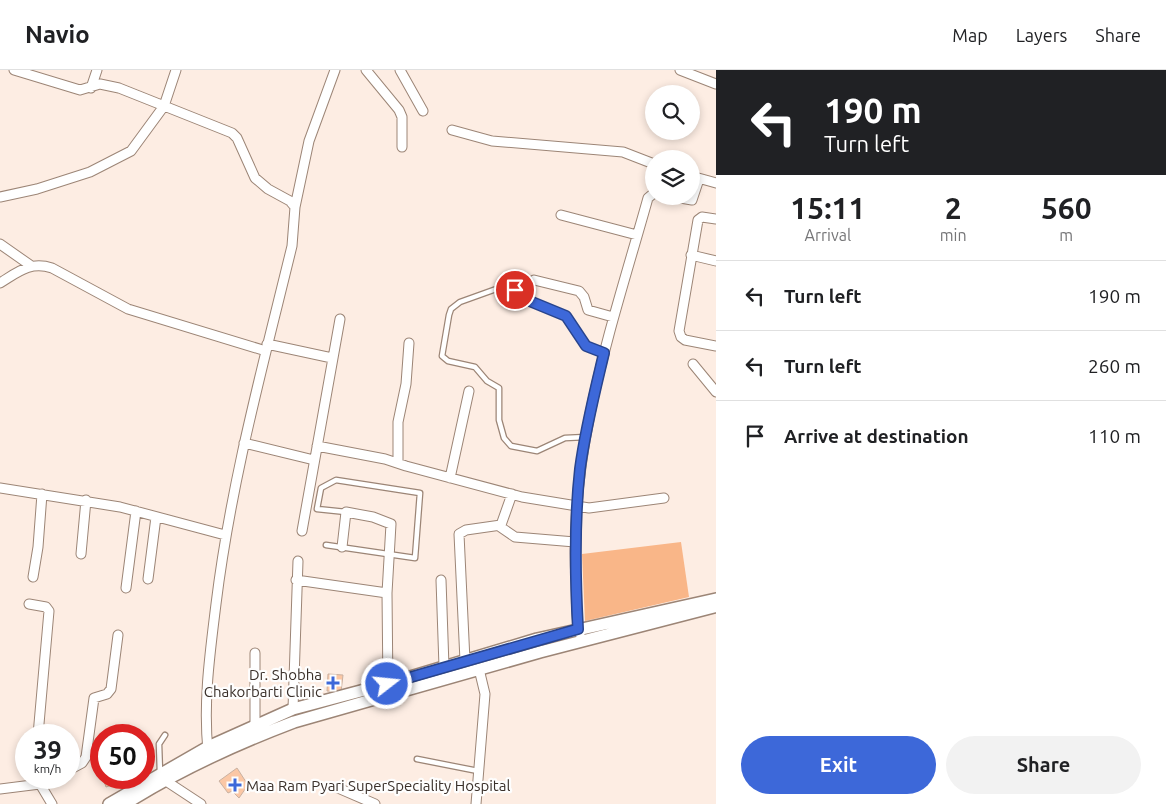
<!DOCTYPE html>
<html lang="en">
<head>
<meta charset="utf-8">
<style>
	:root { --surface:#fff; --page:#f2f2f2; --text:#202124; --muted:#757577; --line:#e0e0e0; --accent:#3d68d9 }
	body { margin:0; font-family:Ubuntu,sans-serif; background:var(--page); color:var(--text); height:100vh; display:flex; flex-direction:column; font-size:19px; white-space:nowrap }
	* { box-sizing:border-box; margin:0 }
	p { font-size:16px; color:var(--muted) }
	.icon { flex:none; width:28px; height:28px; fill:none; stroke:currentColor; stroke-width:2; stroke-linecap:round; stroke-linejoin:round }
	.map { position:relative; flex:1; overflow:hidden }
	.details { display:flex; flex-direction:column; background:var(--surface); width:450px }
	.details>* { flex:none }
	.guide { background:#202124; color:#fff; overflow:hidden }
	.fabs { position:absolute; left:645px; top:15px; display:grid; gap:10px }
	.fabs a { display:grid; place-items:center; width:55px; height:55px; border-radius:50%; background:var(--surface); box-shadow:0 2px 8px #0003; font-size:25px }
	.speed { position:absolute; left:15px; top:654px; display:flex; gap:10px; font-size:25px; font-weight:700; text-align:center }
	.speed>* { display:grid; place-content:center; width:65px; height:65px; border-radius:50%; background:var(--surface); box-shadow:0 2px 8px #0003; line-height:1 }
	.speed small { font-size:12px; font-weight:400 }
	.speed .limit { border:8px solid #d22; background:#fff; color:#111 }
	.pin { position:absolute; display:grid; place-items:center; width:42px; height:42px; color:#fff; margin:-21px; border:2px solid #fff; border-radius:50%; box-shadow:0 1px 5px #0007 }
	.me { position:absolute; width:55px; margin:-28px; rotate:74deg; stroke-linejoin:round; filter:drop-shadow(0 0 4px #0008) }
	.turn { display:flex; align-items:center; gap:18px; height:105px; padding:0 25px; font-size:22px }
	.turn .icon { width:65px; height:65px; stroke-width:2.5 }
	.turn b { display:block; font-size:35px; line-height:42px }
	.eta { display:flex; justify-content:space-evenly; align-items:center; height:85px; text-align:center }
	.eta b { font-size:30px; font-weight:700; line-height:35px }
	.cta { display:flex; gap:10px; margin-top:auto; padding:10px 25px }
	.cta a { flex:1; height:58px; border-radius:30px; background:var(--accent); color:#fff; font-size:20px; font-weight:700; line-height:58px; text-align:center }
	.cta a+a { background:var(--page); color:var(--text) }
	ul { padding:0; list-style:none }
	li { display:flex; align-items:center; gap:15px; height:70px; padding:0 25px; border-top:1px solid var(--line) }
	li div { flex:1 }
	li b { display:block; font-size:19px }
	li em { font-style:normal }
	header { display:flex; align-items:center; gap:30px; box-sizing:border-box; height:70px; padding:0 25px; background:var(--surface); border-bottom:1px solid var(--line) }
	header strong { font-size:24px }
	nav { display:flex; gap:28px; margin-inline-start:auto; font-size:18px }
	main { display:flex; flex:1; min-height:0 }
	.map>svg:first-child { display:block }
	.green { fill:#f9b688 }
	.building { fill:#fbc7a5; stroke:#c9b1a1 }
	.lines { fill:none; stroke-linecap:round; stroke-linejoin:round }
	.lane-casing { stroke:#9c8576; stroke-width:7 }
	.street-casing { stroke:#9c8576; stroke-width:11 }
	.secondary-casing { stroke:#9c8576; stroke-width:14 }
	.lane { stroke:#fff; stroke-width:4.5 }
	.street { stroke:#fff; stroke-width:9 }
	.secondary { stroke:#fff; stroke-width:11 }
	.route-casing { stroke:#28448d; stroke-width:12 }
	.route { stroke:#3d68d9; stroke-width:9 }
	.poi-dot { fill:#3d68d9; stroke:#fefefe; stroke-width:2 }
	.labels { text-anchor:middle; dominant-baseline:central; stroke-width:4.5; stroke-linejoin:round; paint-order:stroke }
	.poi-label { font-size:15px; fill:#3a302a; stroke:#fefefe; text-anchor:end }
</style>
</head>
<body>
<header>
<strong>Navio</strong>
<nav><a>Map</a><a>Layers</a><a>Share</a></nav>
</header>
<main>
<div class="map">
<svg width="716" height="734" viewBox="0 0 716 734">
	<rect width="100%" height="100%" fill="#fdede3"/>
	<!-- green -->
	<path class="green" d="M681,472L689,527L585,551L582,484Z"/>
	<!-- building -->
	<path class="building" d="M328,604L343,605L341,622L327,621Z
		M237,698L248,715L239,728L232,721L228,723L219,711Z
		M103,708H129V710L106,717Z"/>
	<g class="lines">
		<!-- lane casing -->
		<g class="lane-casing">
			<path id="lane" d="M586,367L565,368L537,381L511,376L504,368L499,350V318L487,311L475,297L448,291L442,286L449,245L451,239L460,232L499,218L510,217L532,232L566,246L586,276L604,283
				M326,475L415,488L420,423L336,410L321,418L317,439L346,442
				M417,689L478,701
				M160,703L159,674L165,665"/>
		</g>
		<!-- street casing -->
		<g class="street-casing">
			<path id="street" d="M14,0L80,20L100,14L119,18L232,63L237,68L255,108L268,119L290,131L295,137L292,176C263,295 231,412 216,534C210,583 203,632 208,681
				M366,0L399,40L402,47V77
				M400,0L423,41
				M680,0L716,14
				M91,18L97,0
				M452,60L492,71L623,82L654,94
				M691,106L716,113
				M669,126L692,130L699,109
				M0,127L37,119L90,102L131,81L164,36L176,0
				M295,137L309,71L335,0
				M561,145L637,165
				M716,149L702,147L698,150L679,261L681,267L685,270L716,276
				M0,174L30,195
				M691,185L716,191
				M534,210L579,221L584,227L588,240L613,247
				M0,213C18,202 30,191 52,198L128,239L266,281
				M267,274L332,288
				M693,294L716,322
				M244,373L314,390
				M317,376L385,389L406,396L522,427L589,438L664,428
				M398,393V352L406,314L409,273
				M450,408L469,321
				M0,418L120,437L225,465
				M499,456L515,467L575,472
				M302,461L340,249
				M342,477L346,442L373,447L391,454L387,523L388,620
				M81,484L86,430
				M33,507L38,477L42,424
				M148,509L156,447
				M296,510L387,523
				M441,510L444,597
				M126,518L136,441
				M29,534L46,537L49,541L38,665
				M580,564C575,548 577,527 576,511C568,379 613,253 648,128L654,123
				M465,591L459,464L466,460L501,455L512,424
				M293,639L298,491
				M255,656V583
				M69,700L82,693L86,687L94,628L107,624L111,619L118,565
				M166,711L201,734
				M40,714L52,734
				M338,718L375,734
				M0,719L40,714L53,708
				M476,734L485,624L479,599"/>
		</g>
		<!-- secondary casing -->
		<g class="secondary-casing">
			<path id="secondary" d="M109,734L208,677L293,639L387,614L537,569L716,529
				M125,734C177,701 236,674 294,652L540,582L714,537"/>
		</g>
		<!-- lane -->
		<use href="#lane" class="lane"/>
		<!-- street -->
		<use href="#street" class="street"/>
		<!-- secondary -->
		<use href="#secondary" class="secondary"/>
	</g>
	<g class="lines">
		<!-- route casing -->
		<g class="route-casing">
			<path id="route" d="M387,614L578,559C575,505 574,452 580,399C585,360 595,321 604,283L586,276L566,246L532,232L515,220"/>
		</g>
		<!-- route -->
		<use href="#route" class="route"/>
	</g>
	<!-- markers -->
	<g class="poi-dot">
		<path d="M330.5 605.5h5v5h5v5h-5v5h-5v-5h-5v-5h5z"/>
		<path d="M232.5 707.5h5v5h5v5h-5v5h-5v-5h-5v-5h5z"/>
	</g>
	<g class="labels">
		<!-- poi labels -->
		<g class="poi-label">
			<text x="322" y="604">Dr. Shobha<tspan x="322" dy="17">Chakorbarti Clinic</tspan></text>
			<text x="246" y="715" text-anchor="start">Maa Ram Pyari SuperSpeciality Hospital</text>
		</g>
	</g>
</svg>
<div class="fabs">
<a><svg class="icon" aria-label="search" viewBox="0 0 24 24"><circle cx="10" cy="10" r="6"/><path d="M15 15l6 6"/></svg></a>
<a><svg class="icon" aria-label="layers" viewBox="0 0 24 24"><path d="M12 4l9 5-9 5-9-5zM3 14l9 5 9-5"/></svg></a>
</div>
<div class="speed"><div>39<small>km/h</small></div><div class="limit">50</div></div>
<div class="pin" style="left:515px;top:220px;background:#d93025"><svg class="icon" aria-label="arrive" viewBox="0 0 24 24"><path d="M6 21V4h12l-3 4 3 4H6"/></svg></div>
<svg class="me" style="left:387px;top:614px" viewBox="-20 -20 40 40"><circle r="17" fill="#3d68d9" stroke="#fff" stroke-width="3"/><path d="M0-11L8 9 0 5-8 9z" fill="#fff"/></svg>
</div>
<section class="details">
<div class="guide">
<div class="turn"><svg class="icon" aria-label="left" viewBox="0 0 24 24"><path d="M17 20v-9H6M10 6l-5 5 5 5"/></svg><div><b>190 m</b>Turn left</div></div>
</div>
<div class="eta">
<div><b>15:11</b><p>Arrival</p></div>
<div><b>2</b><p>min</p></div>
<div><b>560</b><p>m</p></div>
</div>
<ul>
<li><svg class="icon" aria-label="left" viewBox="0 0 24 24"><path d="M17 20v-9H6M10 6l-5 5 5 5"/></svg><div><b>Turn left</b></div><em>190 m</em></li>
<li><svg class="icon" aria-label="left" viewBox="0 0 24 24"><path d="M17 20v-9H6M10 6l-5 5 5 5"/></svg><div><b>Turn left</b></div><em>260 m</em></li>
<li><svg class="icon" aria-label="arrive" viewBox="0 0 24 24"><path d="M6 21V4h12l-3 4 3 4H6"/></svg><div><b>Arrive at destination</b></div><em>110 m</em></li>
</ul>
<div class="cta"><a>Exit</a><a>Share</a></div>
</section>
</main>
</body>
</html>
